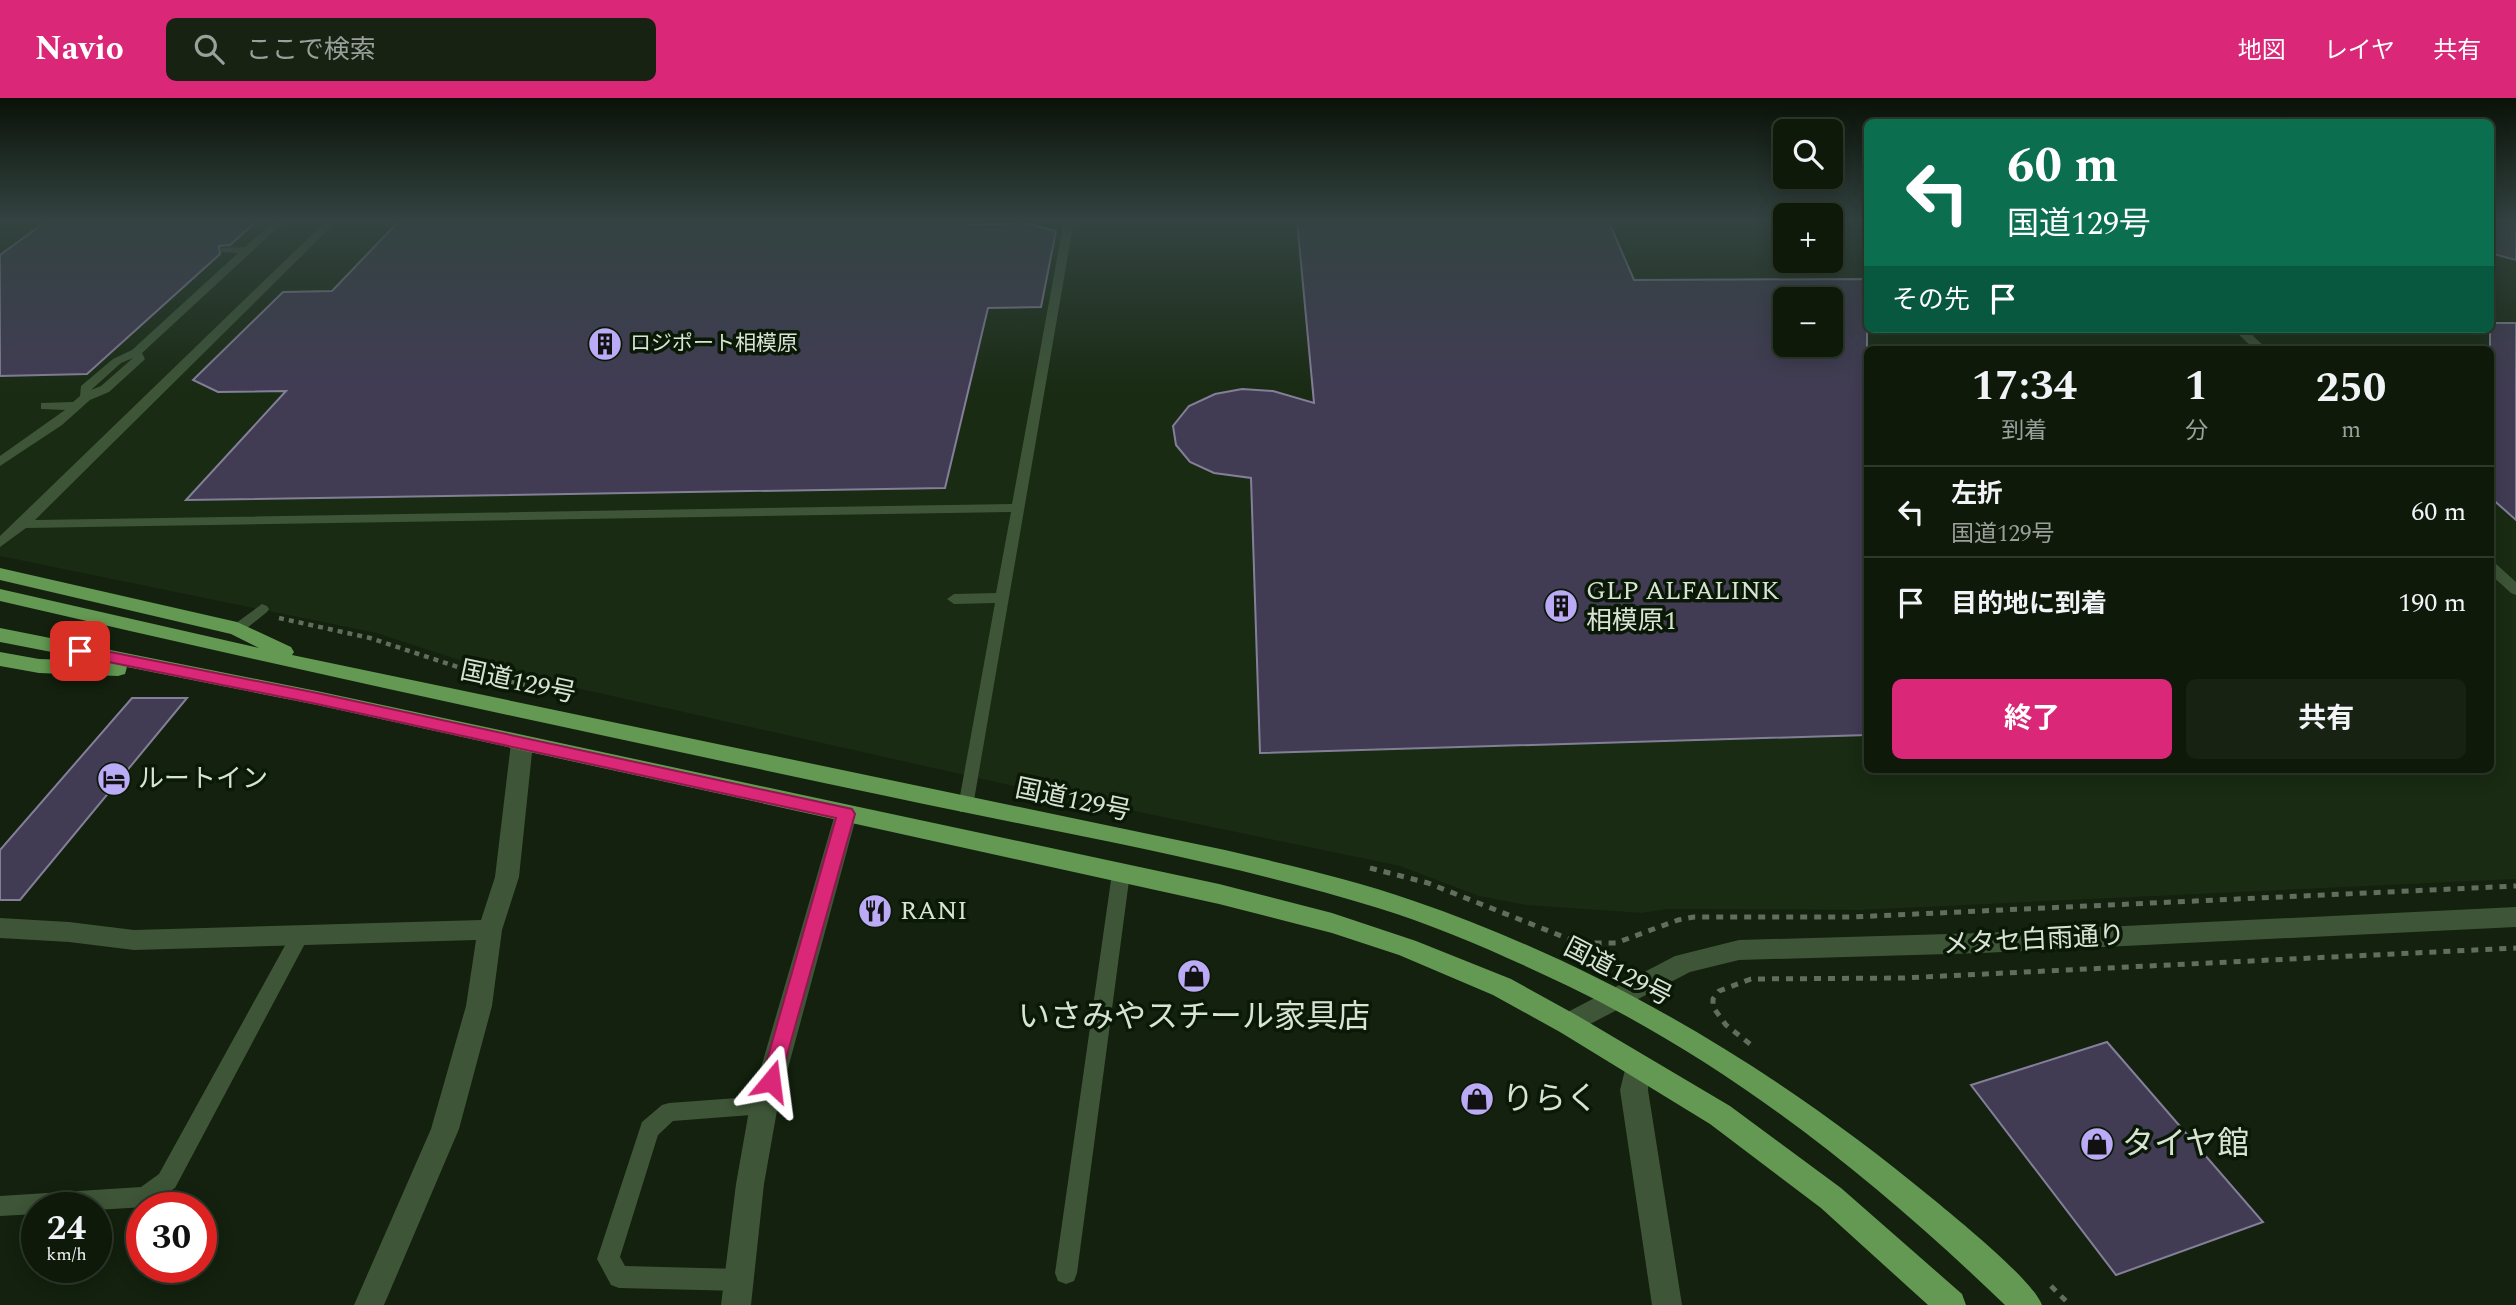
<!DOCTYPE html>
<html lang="ja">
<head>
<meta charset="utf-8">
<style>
	:root { --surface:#0e190a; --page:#172213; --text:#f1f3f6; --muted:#9ba09c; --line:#2e382b; --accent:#db2777 }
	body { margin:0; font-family:Spectral,"Noto Sans JP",serif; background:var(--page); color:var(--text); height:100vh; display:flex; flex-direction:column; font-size:26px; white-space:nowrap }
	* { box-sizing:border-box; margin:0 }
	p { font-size:23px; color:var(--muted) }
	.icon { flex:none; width:38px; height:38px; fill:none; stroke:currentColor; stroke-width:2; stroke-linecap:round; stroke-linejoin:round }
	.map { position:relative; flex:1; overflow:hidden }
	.panel { position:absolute; left:1864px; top:248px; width:630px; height:427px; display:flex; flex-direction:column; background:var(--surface); border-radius:10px; box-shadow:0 4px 18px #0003,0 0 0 2px var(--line) }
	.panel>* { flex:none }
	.top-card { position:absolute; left:1864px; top:21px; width:630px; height:214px; border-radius:10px; box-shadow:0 4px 18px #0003,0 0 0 2px var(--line); background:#0b6e4f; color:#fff; overflow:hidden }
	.tools { position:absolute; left:1773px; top:21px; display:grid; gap:14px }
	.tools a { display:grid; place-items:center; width:70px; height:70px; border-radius:10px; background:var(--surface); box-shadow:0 4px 18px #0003,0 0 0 2px var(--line); font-size:35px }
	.speed { position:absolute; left:21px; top:1094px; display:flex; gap:14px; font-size:35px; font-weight:700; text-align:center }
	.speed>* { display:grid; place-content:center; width:91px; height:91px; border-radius:50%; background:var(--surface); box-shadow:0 4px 18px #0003,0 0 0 2px var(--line); line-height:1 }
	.speed small { font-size:18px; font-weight:400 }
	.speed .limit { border:10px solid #d22; background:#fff; color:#111 }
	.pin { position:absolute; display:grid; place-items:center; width:60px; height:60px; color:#fff; margin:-30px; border-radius:14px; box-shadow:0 4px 10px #0006 }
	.me { position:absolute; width:77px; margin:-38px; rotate:16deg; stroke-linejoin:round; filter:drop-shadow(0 0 5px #0008) }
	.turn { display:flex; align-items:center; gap:24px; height:147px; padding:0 28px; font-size:32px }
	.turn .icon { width:91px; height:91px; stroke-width:2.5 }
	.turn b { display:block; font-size:49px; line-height:60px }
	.then { display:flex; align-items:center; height:66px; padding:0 28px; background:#0003; gap:14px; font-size:26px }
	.eta { display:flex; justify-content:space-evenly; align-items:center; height:119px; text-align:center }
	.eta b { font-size:42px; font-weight:700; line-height:49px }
	.action { display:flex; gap:14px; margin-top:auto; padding:14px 28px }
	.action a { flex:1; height:80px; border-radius:10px; background:var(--accent); color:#fff; font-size:28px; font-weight:700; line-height:80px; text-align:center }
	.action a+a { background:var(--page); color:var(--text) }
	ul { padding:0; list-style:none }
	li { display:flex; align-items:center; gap:21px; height:91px; padding:0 28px; border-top:2px solid var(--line) }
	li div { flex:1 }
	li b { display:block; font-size:26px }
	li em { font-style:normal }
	header { display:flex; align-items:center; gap:42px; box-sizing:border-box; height:98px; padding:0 35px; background:var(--accent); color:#fff }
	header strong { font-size:33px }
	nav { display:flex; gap:38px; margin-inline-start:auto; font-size:24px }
	.search { width:490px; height:63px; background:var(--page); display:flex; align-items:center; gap:18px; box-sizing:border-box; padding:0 24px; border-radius:10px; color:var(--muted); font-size:26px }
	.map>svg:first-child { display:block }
	.built { fill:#192b13; fill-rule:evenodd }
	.building { fill:#413c54; stroke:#847f99; stroke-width:2; fill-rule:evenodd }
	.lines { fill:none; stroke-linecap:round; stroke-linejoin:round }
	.path-far1 { stroke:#616e5d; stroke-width:4.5; stroke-dasharray:5 5; stroke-linecap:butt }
	.path { stroke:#616e5d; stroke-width:5; stroke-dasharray:7 7; stroke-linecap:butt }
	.service { fill:#3e5537; fill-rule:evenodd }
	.minor { fill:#3e5537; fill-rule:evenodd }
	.tertiary { fill:#3e5537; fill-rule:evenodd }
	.trunk { fill:#639952; fill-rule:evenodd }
	.route { fill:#db2777; stroke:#8e194d; stroke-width:2 }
	.labels { text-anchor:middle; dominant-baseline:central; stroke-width:7; stroke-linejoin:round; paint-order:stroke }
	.far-poi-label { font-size:21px; fill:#d8e2d5; stroke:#0a1806; text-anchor:start }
	.poi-label { font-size:26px; fill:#d8e2d5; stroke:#0a1806; text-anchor:start }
	.street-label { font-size:26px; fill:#d8e2d5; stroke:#0a1806 }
	.near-poi-label { font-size:32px; fill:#d8e2d5; stroke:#0a1806; text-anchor:start }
</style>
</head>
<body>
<header>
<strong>Navio</strong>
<div class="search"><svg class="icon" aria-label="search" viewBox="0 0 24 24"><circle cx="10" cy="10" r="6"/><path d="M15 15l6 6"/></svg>ここで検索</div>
<nav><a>地図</a><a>レイヤ</a><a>共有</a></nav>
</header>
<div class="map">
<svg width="2516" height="1207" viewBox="0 0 2516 1207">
	<rect width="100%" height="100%" fill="#13210e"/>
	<!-- built -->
	<path class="built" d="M0,122H1785V163H1830L1831,122H1867V231H2490V122H2516V781L1860,812L1667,811L1642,815L1526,807L1479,798L1400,768L1023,690L478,568L376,535L0,458ZM1785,201H1830V247H1785ZM1867,252H2490V672H1867Z"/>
	<!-- building -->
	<path class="building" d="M48,122H258L230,147L219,148L220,156L87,276L0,278V157Z
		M400,122H970L968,127L1026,125L1056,133L1041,209L988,210L945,390L186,402L286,293L218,294L193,282L283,194L332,193Z
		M1297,122H1608L1634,182L1867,181V637L1260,655L1251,380L1214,375L1190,364L1176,347L1173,328L1189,308L1215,296L1242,291L1273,293L1314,305ZM1785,201H1830V247H1785Z
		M2490,122H2516V162L2490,155Z
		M2490,225H2516V422L2490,399Z
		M132,600H187L20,802H0V752Z
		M2107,944L2263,1124L2116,1177L1971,987Z"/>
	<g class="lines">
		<!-- path-far1 -->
		<path class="path-far1" d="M279,520L370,540L479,576L533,589"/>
		<!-- path -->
		<path class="path" d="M1370,770L1428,785L1579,845H1616L1678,822L1694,819H1852L2516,788
			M1750,946L1726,927L1713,909V901L1719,893L1751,881L1903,880L2516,850
			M2051,1188L2070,1207"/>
		<!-- service -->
		<path class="service" d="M275,122H286L142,255L145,261L143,263L109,294L90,302L62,327L0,368V358L65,312L41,311V305L73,304L80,298L81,288L113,261L132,252L238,155L221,154V150L245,149ZM133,260L101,288L91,292L121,265Z
			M327,122H338L35,422L1012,406L1064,122H1074L972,714H960L958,709L995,505L954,506L947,501L954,496L996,495L1011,414L26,430L0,449V438Z
			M2233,231H2246L2268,252H2255Z
			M2490,464L2495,465L2516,484V497L2511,495L2490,476Z
			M262,506L267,508L269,511L267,514L242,534H232L230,531L232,528Z
			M1121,768L1127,770L1130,775L1077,1175L1074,1183L1066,1186L1058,1183L1055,1175L1112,775L1115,770Z
			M300,830L307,833L309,838L175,1090L145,1109L96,1112V1110H37V1116L0,1118V1098L141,1089L159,1076L293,833Z
			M764,998L771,1000L774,1007L771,1014L764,1016L673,1023L658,1037L620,1159L625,1168L740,1171L748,1174L751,1182L748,1190L740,1193L619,1190L611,1187L597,1161L642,1024L662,1007L669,1005Z"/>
		<!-- minor -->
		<path class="minor" d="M522,637L530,640L533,645L519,779L502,832L492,908L459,1031L384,1207H354L431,1031L466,908L476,842L134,852L69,844L0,840V820L69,824L134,832L481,822L495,779L511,645L514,640Z
			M846,707L854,710L857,716L778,1007L764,1086L751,1207H721L736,1086L750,1007L835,716L838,710Z
			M1637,956L1646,960L1650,968L1648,992L1682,1207H1652L1620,992L1628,960Z"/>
		<!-- tertiary -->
		<path class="tertiary" d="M2516,809V829L1982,855L1739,862L1690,874L1569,937L1560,934L1556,926L1560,918L1675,858L1739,842L1982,835Z"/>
		<!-- trunk -->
		<path class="trunk" d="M0,470L237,524L291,549L294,554L292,557L1225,752C1288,767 1352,781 1414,803C1606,869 1777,972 1933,1101C1958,1122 2032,1181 2042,1207H2005C1875,1082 1732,967 1568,888C1507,859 1443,830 1378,810C1219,761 1053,734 891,699C593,636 296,572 0,503V491L259,550L231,536L0,482Z
			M0,530L317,593L1219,786L1332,815L1416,843L1511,881L1578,918L1730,1008L1841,1090L1962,1196L1966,1207H1928L1821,1110L1710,1026L1560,934L1493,897L1399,857L1332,835L1219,806L317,607L127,569L125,576L118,578L39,575L0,568V554L39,561L98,563L0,544Z"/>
	</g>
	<!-- sky -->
	<linearGradient id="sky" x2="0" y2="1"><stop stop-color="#0a1208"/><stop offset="0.42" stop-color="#334341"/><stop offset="1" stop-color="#334341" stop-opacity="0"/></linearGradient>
	<rect width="2516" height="291" fill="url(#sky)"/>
	<!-- route -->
	<path class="route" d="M80,548L317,595L852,711L855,716L778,989L771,992L764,989L761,983L836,720L317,606L74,557L72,553Z"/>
	<!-- icons -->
	<defs>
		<g id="building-disc" transform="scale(1.75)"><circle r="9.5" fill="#bbaaf6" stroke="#0a1806"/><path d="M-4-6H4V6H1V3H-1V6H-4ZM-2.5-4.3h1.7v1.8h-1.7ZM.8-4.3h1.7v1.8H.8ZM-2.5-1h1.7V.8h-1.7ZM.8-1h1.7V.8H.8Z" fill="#111"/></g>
		<g id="hotel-disc" transform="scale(1.75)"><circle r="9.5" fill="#bbaaf6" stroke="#0a1806"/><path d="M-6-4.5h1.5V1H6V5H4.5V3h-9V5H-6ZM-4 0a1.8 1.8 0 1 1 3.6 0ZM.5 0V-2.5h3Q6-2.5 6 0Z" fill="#111"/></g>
		<g id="restaurant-disc" transform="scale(1.75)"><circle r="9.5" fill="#bbaaf6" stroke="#0a1806"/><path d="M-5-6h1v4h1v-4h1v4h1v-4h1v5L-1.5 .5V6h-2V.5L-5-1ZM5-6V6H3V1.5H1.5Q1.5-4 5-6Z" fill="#111"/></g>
		<g id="shop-disc" transform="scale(1.75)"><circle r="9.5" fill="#bbaaf6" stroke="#0a1806"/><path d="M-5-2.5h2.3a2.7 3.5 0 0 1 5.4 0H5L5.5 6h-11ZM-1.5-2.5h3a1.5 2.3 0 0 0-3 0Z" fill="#111"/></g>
	</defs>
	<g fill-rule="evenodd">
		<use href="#building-disc" x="605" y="246"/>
		<use href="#building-disc" x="1561" y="508"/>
		<use href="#hotel-disc" x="114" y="681"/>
		<use href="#restaurant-disc" x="875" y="813"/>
		<use href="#shop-disc" x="1194" y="878"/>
		<use href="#shop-disc" x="1477" y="1001"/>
		<use href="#shop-disc" x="2097" y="1046"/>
	</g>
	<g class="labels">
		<!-- far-poi labels -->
		<g class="far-poi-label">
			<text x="630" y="246">ロジポート相模原</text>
		</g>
		<!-- poi labels -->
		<g class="poi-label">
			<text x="1586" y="493">GLP ALFALINK<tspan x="1586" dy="30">相模原1</tspan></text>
			<text x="138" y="681">ルートイン</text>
			<text x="900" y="813">RANI</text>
		</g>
		<!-- street labels -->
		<g class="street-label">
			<text transform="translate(518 584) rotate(12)">国道129号</text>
			<text transform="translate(1073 702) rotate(12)">国道129号</text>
			<text transform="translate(2034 842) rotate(-3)">メタセ白雨通り</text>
			<text transform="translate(1618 874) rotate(27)">国道129号</text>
		</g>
		<!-- near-poi labels -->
		<g class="near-poi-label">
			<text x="1194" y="919" text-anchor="middle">いさみやスチール家具店</text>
			<text x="1502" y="1001">りらく</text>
			<text x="2122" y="1046">タイヤ館</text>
		</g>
	</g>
</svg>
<div class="tools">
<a><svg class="icon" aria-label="search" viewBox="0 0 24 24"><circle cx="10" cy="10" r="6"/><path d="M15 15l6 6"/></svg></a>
<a>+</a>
<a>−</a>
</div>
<div class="speed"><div>24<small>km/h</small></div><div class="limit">30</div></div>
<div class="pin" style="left:80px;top:553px;background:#d93025"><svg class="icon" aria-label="arrive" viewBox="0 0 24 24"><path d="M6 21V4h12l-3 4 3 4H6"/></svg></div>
<svg class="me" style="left:771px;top:983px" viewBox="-20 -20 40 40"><path d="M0-17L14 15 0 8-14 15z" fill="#db2777" stroke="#fff" stroke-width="4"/></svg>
<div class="top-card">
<div class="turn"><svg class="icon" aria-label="left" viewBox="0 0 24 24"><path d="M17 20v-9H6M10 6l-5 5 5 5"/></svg><div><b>60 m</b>国道129号</div></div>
<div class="then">その先<svg class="icon" aria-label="arrive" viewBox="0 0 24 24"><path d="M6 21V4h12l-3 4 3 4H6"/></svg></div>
</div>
<section class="panel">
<div class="eta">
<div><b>17:34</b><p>到着</p></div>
<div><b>1</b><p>分</p></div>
<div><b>250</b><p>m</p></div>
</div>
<ul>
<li><svg class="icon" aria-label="left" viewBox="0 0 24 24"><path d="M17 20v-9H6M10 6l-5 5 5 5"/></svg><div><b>左折</b><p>国道129号</p></div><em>60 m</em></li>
<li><svg class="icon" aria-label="arrive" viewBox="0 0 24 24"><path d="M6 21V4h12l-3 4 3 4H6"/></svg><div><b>目的地に到着</b></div><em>190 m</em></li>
</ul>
<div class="action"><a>終了</a><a>共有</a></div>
</section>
</div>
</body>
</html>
